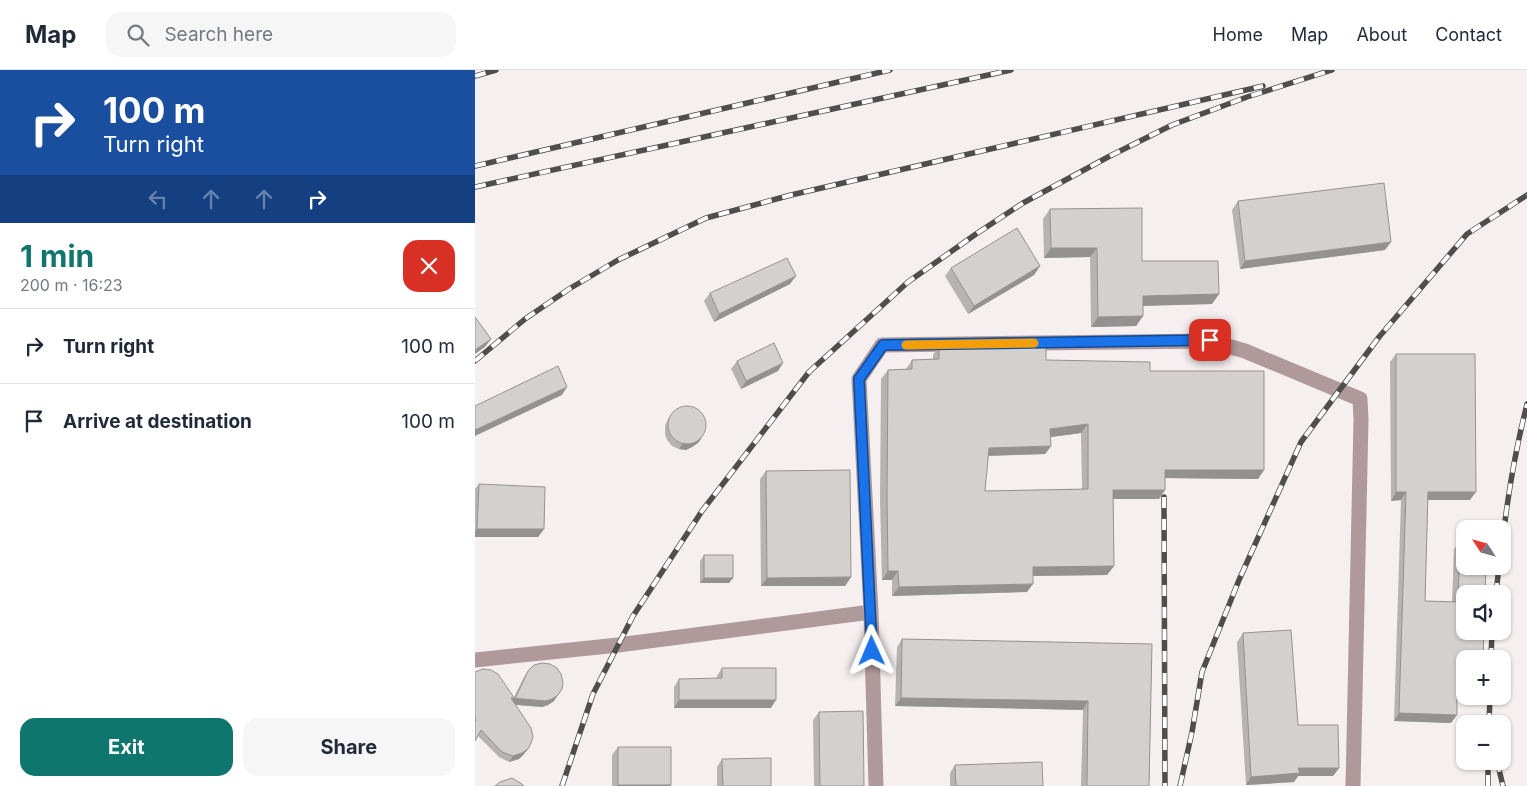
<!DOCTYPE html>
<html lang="en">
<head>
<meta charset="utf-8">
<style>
	:root { --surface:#fff; --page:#f6f6f7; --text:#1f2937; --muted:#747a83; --line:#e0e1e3; --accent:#0f766e }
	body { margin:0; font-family:Inter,sans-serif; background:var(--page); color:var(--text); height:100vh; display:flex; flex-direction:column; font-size:19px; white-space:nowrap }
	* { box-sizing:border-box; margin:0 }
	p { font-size:16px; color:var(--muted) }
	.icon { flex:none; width:28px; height:28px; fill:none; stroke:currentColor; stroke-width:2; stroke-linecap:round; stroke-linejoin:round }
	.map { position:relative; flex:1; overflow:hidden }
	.details { display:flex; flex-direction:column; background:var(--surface); width:475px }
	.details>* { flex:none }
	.hud { background:#1a4fa0; color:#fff; overflow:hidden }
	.needle { width:32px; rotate:306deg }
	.tools { position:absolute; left:981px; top:450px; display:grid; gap:10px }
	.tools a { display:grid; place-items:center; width:55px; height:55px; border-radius:10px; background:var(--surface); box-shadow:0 1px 4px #0004; font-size:25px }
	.pin { position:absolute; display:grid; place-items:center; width:42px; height:42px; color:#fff; margin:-21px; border-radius:10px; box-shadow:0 2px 8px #0006 }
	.me { position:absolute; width:55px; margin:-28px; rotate:359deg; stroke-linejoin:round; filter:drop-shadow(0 0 4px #0008) }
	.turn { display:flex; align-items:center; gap:18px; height:105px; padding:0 20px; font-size:22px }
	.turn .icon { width:65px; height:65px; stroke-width:2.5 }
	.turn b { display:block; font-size:35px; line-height:42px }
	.lanes { display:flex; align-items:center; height:48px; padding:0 20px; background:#0003; justify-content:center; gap:25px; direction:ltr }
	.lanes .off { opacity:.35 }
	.round { display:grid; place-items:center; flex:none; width:52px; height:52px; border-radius:15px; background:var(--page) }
	.summary { display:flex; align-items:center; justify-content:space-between; height:85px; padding:0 20px }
	h1 { font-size:30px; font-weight:700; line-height:38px; color:var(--accent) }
	.cta { display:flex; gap:10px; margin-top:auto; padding:10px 20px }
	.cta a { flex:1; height:58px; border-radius:15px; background:var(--accent); color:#fff; font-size:20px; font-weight:700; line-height:58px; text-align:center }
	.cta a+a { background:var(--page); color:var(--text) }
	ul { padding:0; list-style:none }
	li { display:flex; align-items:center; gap:15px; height:75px; padding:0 20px; border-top:1px solid var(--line) }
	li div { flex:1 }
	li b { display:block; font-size:19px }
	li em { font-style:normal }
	header { display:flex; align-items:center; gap:30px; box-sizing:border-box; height:70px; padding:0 25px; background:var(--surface); border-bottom:1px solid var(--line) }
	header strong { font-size:24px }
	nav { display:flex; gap:28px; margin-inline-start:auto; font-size:18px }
	.search { width:350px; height:45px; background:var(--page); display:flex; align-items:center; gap:12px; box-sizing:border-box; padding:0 18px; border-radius:15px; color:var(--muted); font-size:19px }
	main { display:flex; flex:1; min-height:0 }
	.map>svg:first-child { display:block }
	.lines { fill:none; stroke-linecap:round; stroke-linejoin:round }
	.minor { stroke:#b0999a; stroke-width:15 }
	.rail-casing { stroke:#504d4d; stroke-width:5.5 }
	.rail { stroke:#fff; stroke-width:4; stroke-dasharray:11; stroke-linecap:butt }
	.wall { fill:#b6b3b1; fill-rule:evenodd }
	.shaded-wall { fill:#949290 }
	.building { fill:#d4d0ce; stroke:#949290; fill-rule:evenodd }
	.route-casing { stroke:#114b97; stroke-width:12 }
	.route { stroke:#1a73e8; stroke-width:9 }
	.slow { stroke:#f59e0b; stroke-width:9 }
</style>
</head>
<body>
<header>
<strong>Map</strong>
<div class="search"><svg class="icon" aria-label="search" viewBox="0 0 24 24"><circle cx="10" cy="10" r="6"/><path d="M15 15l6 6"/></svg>Search here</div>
<nav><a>Home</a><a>Map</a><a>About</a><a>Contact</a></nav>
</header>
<main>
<section class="details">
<div class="hud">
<div class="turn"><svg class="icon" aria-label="right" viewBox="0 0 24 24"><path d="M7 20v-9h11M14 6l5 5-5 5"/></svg><div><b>100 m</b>Turn right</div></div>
<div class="lanes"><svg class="icon off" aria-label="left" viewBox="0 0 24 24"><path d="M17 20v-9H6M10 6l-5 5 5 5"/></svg><svg class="icon off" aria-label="ahead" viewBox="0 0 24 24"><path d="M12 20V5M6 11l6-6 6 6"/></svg><svg class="icon off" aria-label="ahead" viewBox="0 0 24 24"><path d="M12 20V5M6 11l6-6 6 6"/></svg><svg class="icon" aria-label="right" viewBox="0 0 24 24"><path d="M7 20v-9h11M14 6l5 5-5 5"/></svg></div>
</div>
<div class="summary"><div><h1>1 min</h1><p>200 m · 16:23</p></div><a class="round" style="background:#d93025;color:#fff"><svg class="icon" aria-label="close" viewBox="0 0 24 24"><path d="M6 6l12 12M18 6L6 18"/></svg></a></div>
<ul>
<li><svg class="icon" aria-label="right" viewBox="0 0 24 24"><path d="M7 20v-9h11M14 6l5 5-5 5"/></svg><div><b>Turn right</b></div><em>100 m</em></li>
<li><svg class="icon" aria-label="arrive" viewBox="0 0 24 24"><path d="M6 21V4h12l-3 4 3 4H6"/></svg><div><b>Arrive at destination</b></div><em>100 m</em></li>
</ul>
<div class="cta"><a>Exit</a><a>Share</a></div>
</section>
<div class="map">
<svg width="1052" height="716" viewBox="0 0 1052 716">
	<rect width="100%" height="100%" fill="#f5f0ef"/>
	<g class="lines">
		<!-- minor -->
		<path class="minor" d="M396,542L384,309L407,275L735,271L770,281L885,329L886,350L878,716
			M0,590L143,575L396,542L401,716"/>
		<!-- rail casing -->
		<g class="rail-casing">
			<path id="rail" d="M0,6L21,0
				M0,96L415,0
				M0,117L536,0
				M0,291L50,249L94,219L143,190L231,148L316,125L788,16
				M689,427L690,716
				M1028,468C1033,423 1041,378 1052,334
				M1021,524L1024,496
				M1016,589L1017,561
				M1014,654L1015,626
				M1022,691L1028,716
				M87,716L118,624L158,546L227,441L334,302L433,212L501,164L548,133L633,87L697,55L772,27L857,0
				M705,716L717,662L727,602L764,510L826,372L904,267L992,164L1052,125
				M1013,716V691"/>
		</g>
		<!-- rail -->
		<use href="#rail" class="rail"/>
	</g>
	<!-- wall -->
	<path class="wall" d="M763,131L910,180L765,199L757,140Z
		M575,139L667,191L744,224L737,234L668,236V246L661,256L616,257L615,187L569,188L568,149Z
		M565,196L559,205L493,244L470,206L476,198Z
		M315,214L239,252L229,231L235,223Z
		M464,276L571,290L675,301L789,400L783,409L690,408L684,429H638L639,496L632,505L558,506L552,522L417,526V510H407L405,431L406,309L413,300L431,299L437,290L458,289V285ZM606,363L607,419L510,421L513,386L570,384L576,376V367Z
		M921,284L995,430H953L950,531L977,532L979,479L985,471L982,625L976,653L919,651L926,430L916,431L915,292Z
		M262,291L303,301L266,319L256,299Z
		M197,344L223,373L217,377L211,380L204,379L197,376L192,370L190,364V356L193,349Z
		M291,401L376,507L370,516H286L285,409Z
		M4,414L69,459L63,467H0V419Z
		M229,485L258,508L254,513H225V491Z
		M768,563L823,655L864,698L858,706H823L819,712L771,715L762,572Z
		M427,569L677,574L674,716H606L608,640L420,636L422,577Z
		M247,598L296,638H199V617L204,609H241L242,606Z
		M53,601L79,631L73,635L67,637L40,635L49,684L44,689L34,692L24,687L3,666L0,671V602L39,627L49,607Z
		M344,642L389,716H339L338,650Z
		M143,677L196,715L195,716H137V685Z
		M247,689L296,716H242V697Z
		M480,695L568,716H475V703Z"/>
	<!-- shaded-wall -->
	<path class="shaded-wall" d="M916,172L910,180L765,199L770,191Z
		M576,178H622L615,187L569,188Z
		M565,196L559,205L493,244L499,236Z
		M321,206L315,214L239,252L244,244Z
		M744,224L737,234L661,236L668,226Z
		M668,246L661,256L616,257L623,247Z
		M16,269L10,277L0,284V280Z
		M308,293L303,301L266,319L271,311Z
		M92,317L87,325L0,366V360Z
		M613,354L606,363L569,368L575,359Z
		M227,368L223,373L217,377L211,380L204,379L208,373Z
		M576,376L570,384L507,386L514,378Z
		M690,400H789L783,409L684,408Z
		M638,420H690L684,429H631Z
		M921,422H931L926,430L916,431Z
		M953,422H1001L995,430H948Z
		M2,459H69L63,467H0V462Z
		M639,496L632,505L552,506L558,497Z
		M413,501H423L417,510H407Z
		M376,507L370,516H286L292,508Z
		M229,508H258L254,513H225Z
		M558,514L552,522L417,526L424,517Z
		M982,617H990V625H977Z
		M83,625L79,631L73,635L67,637L32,634L36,628Z
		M426,628L613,631L608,640L420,636Z
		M204,630H301L296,638H199Z
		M924,643L982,645L976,653L919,651Z
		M53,679L49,684L44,689L34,692L38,686Z
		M823,698H864L858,706H823L819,712L771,715L776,707Z
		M143,715H196L195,716H142Z"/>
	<!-- building -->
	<path class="building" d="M909,113L916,172L770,191L763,131Z
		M667,138V191H743L744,224L668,226V246L623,247L622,178H576L575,139Z
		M542,158L565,196L499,236L476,198Z
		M312,188L321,206L244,244L235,223Z
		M0,247L16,269L0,280Z
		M299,273L308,293L271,311L262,291Z
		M571,274V290L675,292V301H789V400H690V420H638L639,496L558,497V514L424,517L423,501H413L412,423L413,300L437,299V290L464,289V276ZM613,354V419L510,421L514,378L576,376L575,359Z
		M921,284H1000L1001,422H953L950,531L983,532L985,471H990V496H1011L1010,524H990V561H1009L1008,589H990V617H982V645L924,643L931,422H921Z
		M83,296L92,317L0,360V336Z
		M193 355a19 19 0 1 1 38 0a19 19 0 1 1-38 0Z
		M375,400L376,507L292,508L291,401Z
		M4,414L70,417L69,459H2Z
		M229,485H258V508H229Z
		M816,560L823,655H863L864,698H823L825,703L776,707L768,563Z
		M427,569L677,574L674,716H612L613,631L426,628Z
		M67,593L75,594L82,598L86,604L88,613L87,619L83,625L77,629L71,631L36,628L56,658L58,667L56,673L53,679L47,683L38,686L27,682L6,660L0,671V651H1L0,647V602L8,599L16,600L23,604L40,629L53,601L59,595Z
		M247,598H301V630H204V609L247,608Z
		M388,641L389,716H345L344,642Z
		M143,677H196V715H143Z
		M296,688V716H248L247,689Z
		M567,692L568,716H481L480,695Z
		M37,708L47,714L49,716H20L25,712Z"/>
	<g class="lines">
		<!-- route casing -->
		<g class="route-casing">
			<path id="route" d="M397,581L384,309L408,275L735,270"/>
		</g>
		<!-- route -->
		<use href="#route" class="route"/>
		<!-- slow -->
		<path class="slow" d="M431,275L559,273"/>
	</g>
</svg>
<div class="tools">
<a><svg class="needle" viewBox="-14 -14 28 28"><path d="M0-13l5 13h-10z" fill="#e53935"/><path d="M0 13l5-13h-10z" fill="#747a83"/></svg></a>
<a><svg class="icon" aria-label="sound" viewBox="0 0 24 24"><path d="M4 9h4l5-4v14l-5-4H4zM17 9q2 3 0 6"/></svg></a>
<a>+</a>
<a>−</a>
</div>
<div class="pin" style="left:735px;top:270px;background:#d93025"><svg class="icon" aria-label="arrive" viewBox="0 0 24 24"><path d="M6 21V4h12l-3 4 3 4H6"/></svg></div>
<svg class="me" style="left:397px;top:581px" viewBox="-20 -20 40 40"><path d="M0-17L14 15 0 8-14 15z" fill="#1a73e8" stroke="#fff" stroke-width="4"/></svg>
</div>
</main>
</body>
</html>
